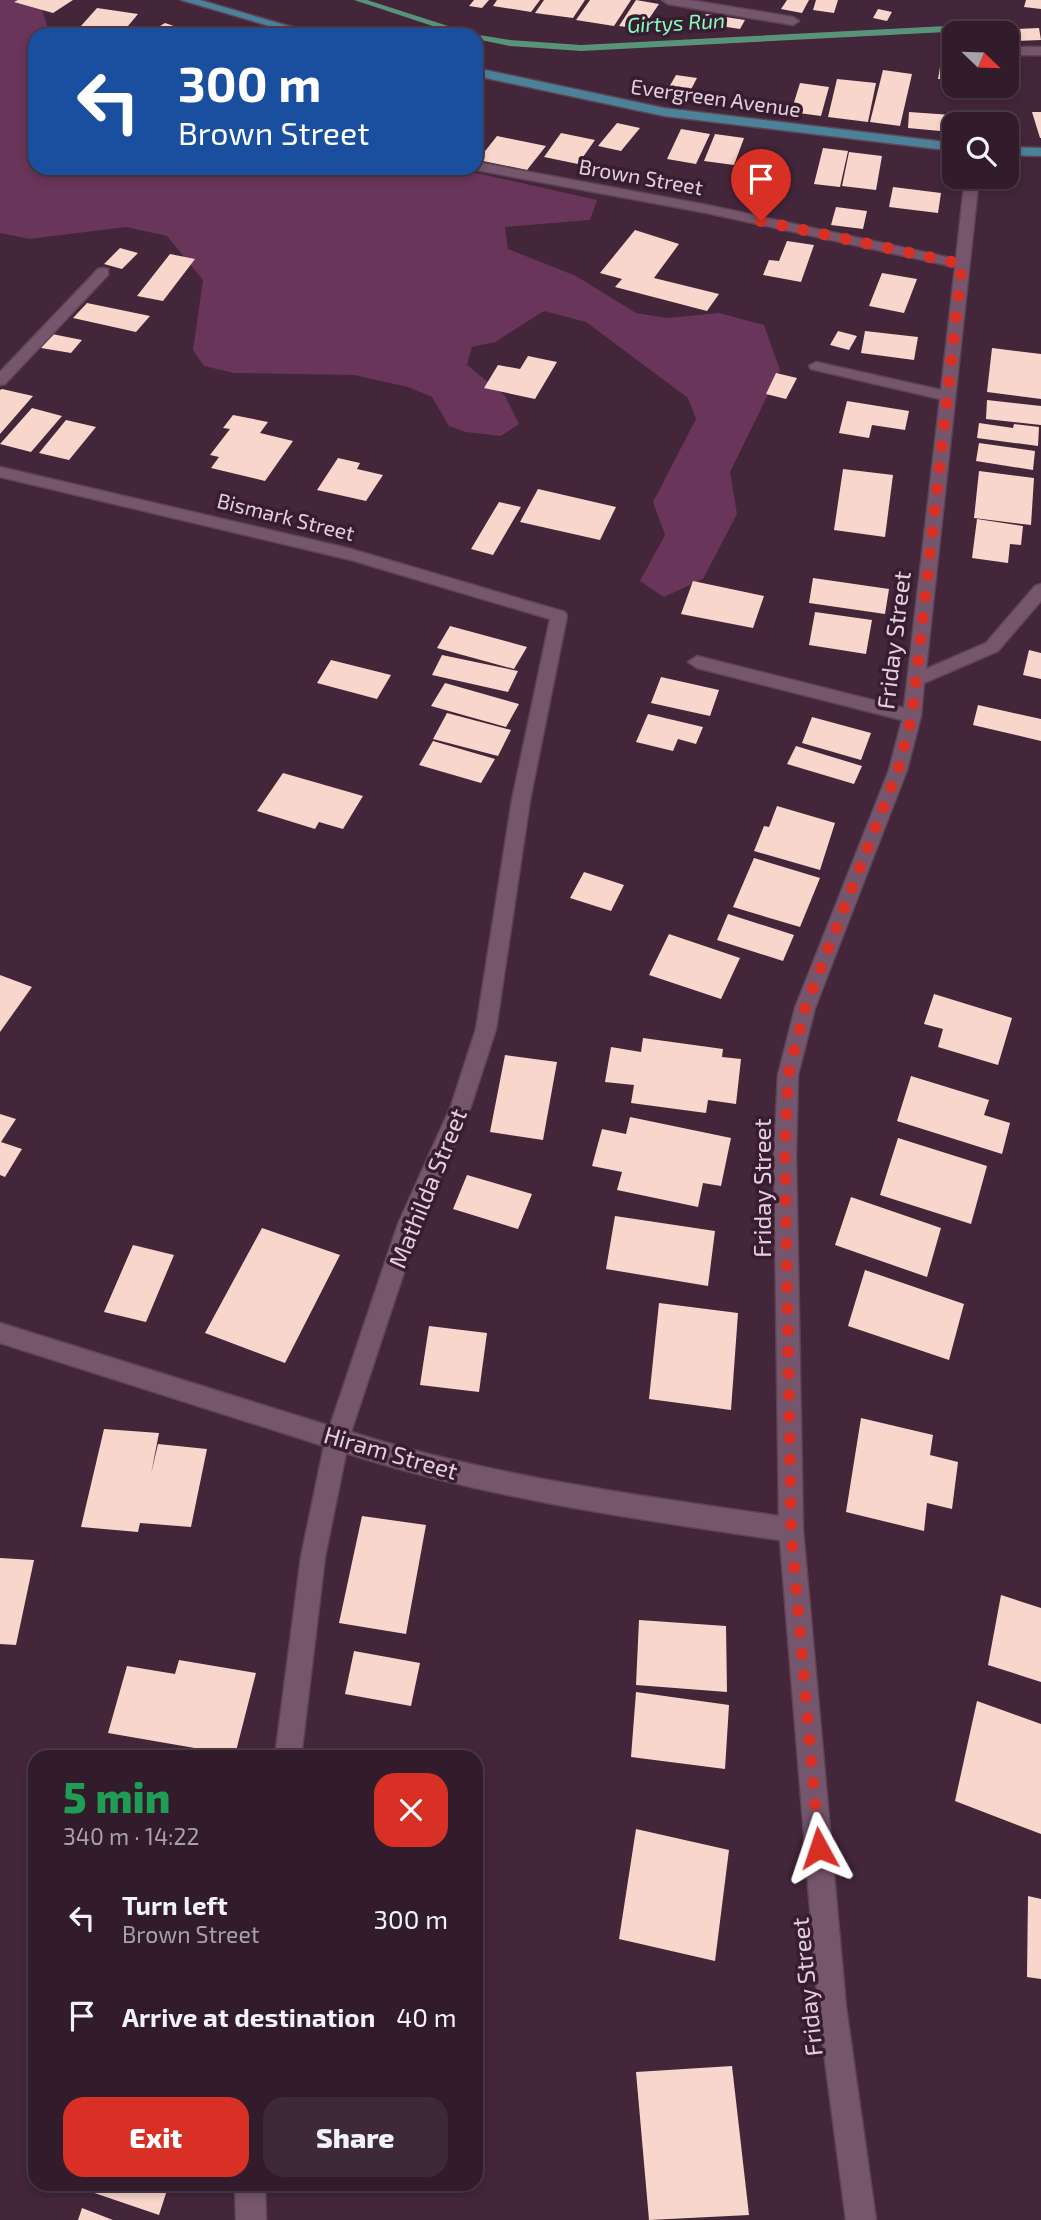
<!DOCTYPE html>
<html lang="en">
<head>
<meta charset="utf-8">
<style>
	:root { --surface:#321c2c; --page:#3d2938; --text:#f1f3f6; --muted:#a8a1a9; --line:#4d3a48; --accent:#d93025 }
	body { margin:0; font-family:"Exo 2",sans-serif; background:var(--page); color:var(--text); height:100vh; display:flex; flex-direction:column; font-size:26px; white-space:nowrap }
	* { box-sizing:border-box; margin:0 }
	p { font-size:23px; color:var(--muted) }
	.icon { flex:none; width:38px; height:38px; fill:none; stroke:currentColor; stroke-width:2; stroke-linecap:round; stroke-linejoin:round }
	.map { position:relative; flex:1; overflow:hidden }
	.drawer { position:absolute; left:28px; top:1750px; width:455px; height:441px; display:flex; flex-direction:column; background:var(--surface); border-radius:21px; box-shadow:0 4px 10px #0003,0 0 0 2px var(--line) }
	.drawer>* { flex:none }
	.guide { position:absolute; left:28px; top:28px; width:455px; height:147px; border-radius:21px; box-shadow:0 4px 10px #0003,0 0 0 2px var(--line); background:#1a4fa0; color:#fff; overflow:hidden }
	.needle { width:46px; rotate:113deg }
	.tools { position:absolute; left:942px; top:21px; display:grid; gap:14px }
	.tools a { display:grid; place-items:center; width:77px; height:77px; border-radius:14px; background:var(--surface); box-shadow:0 4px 10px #0003,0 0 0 2px var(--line); font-size:35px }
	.pin { position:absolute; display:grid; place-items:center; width:60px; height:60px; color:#fff; margin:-72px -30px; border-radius:50% 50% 50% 0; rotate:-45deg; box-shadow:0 0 7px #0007 }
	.pin .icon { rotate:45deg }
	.me { position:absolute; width:77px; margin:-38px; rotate:355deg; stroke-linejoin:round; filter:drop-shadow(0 0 5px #0008) }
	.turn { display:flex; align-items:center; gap:24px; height:147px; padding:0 35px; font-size:32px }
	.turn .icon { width:91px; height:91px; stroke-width:2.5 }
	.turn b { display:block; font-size:49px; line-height:60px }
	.round { display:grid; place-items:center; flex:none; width:74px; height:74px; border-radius:21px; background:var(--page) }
	.overview { display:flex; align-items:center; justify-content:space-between; height:119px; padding:0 35px }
	h1 { font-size:42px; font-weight:800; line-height:52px; color:#1e9e55 }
	.action { display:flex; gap:14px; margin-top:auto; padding:14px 35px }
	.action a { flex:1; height:80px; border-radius:21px; background:var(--accent); color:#fff; font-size:28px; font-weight:800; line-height:80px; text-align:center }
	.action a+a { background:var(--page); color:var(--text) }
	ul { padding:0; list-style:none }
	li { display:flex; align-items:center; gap:21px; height:98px; padding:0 35px }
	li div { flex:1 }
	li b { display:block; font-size:26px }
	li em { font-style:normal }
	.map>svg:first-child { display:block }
	.green { fill:#69355a }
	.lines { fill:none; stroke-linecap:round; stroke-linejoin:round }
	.stream { fill:#58947a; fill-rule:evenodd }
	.building { fill:#f9d6cb }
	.service-casing { stroke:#5c4455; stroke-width:3 }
	.minor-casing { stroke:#5c4455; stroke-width:3 }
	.primary-casing { stroke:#5c4455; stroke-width:3 }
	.service { fill:#76566c; fill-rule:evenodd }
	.minor { fill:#76566c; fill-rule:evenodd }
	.primary { fill:#4c819a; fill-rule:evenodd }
	.route { stroke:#d93025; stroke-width:12; stroke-dasharray:0 21.6 }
	.labels { text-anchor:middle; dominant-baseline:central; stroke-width:7; stroke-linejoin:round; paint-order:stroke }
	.far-water-label { font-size:21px; font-style:italic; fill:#87fcbe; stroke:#381c30 }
	.far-street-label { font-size:21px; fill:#e3d0dc; stroke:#381c30 }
	.street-label { font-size:24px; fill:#e3d0dc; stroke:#381c30 }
</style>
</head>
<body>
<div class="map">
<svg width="1041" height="2220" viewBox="0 0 1041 2220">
	<rect width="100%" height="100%" fill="#43263a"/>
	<!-- green -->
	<path class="green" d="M0,0H39L48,29L57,35H35V168H454L597,200L590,220L505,227L508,249L576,276L636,313L667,318L719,313L764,325L780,370L730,472L737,514L703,579L664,597L640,581L665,535L653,502L696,419L688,398L586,322L544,311L495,342L472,347L467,365L505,396L519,424L501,436L466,432L449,426L432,397L408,387L354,375L234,373L204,366L193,350L203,280L167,236L126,227L29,239L0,233Z"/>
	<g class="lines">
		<!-- stream -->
		<path class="stream" d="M354,0H367L473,34L510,40L581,45L1005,23L1009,26L1005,29L581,51L510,46L476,39V35H460Z"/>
	</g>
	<!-- building -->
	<path class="building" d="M18,0H73L53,13L14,2Z
		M474,0H489L482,8L469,6Z
		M497,0H540L531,12L493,6Z
		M544,0H585L573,18L535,13Z
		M590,0H631L614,26L576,20Z
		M636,0L659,4L642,29L619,26Z
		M787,0H809L802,13L781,9Z
		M816,0H838L834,13L813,10Z
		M1026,0H1041V9L1024,7Z
		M97,8L138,14L123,32L81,26Z
		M878,9L892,12L887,21L873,18Z
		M706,14L745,20L740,29L701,23Z
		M165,23L200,35H145Z
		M1039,28L1041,40L1016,41L1017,29Z
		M941,61L954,63V80L938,79Z
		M883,70L912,74L900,126L870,122Z
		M676,75L697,78L686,99L664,96Z
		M837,79L876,83L868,122L828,117Z
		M800,83L829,87L821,116L791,112Z
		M959,110L987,114L985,124H956Z
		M909,112L952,115L951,132L908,128Z
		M1032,112H1041V138H1040Z
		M617,123L640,128L621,151L598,146Z
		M681,129L710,134L696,164L667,159Z
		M561,133L595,140L578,164L544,157Z
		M715,134L744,138L734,165L704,161Z
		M497,136L546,146L527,170L478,160Z
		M823,148L848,151L840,187L814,184Z
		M849,152L882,156L876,190L842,186Z
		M893,187L941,193L938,213L889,207Z
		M836,207L867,211L863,229L831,225Z
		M635,230L679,244L654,278L719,294L707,311L615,287L622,279L600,273Z
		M787,241L814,245L801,282L763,275L769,260L779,261Z
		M120,248L138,253L122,269L104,264Z
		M170,254L195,259L163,301L137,296Z
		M882,273L917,279L904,313L869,306Z
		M87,303L150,316L136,332L73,318Z
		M838,331L857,336L849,350L830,345Z
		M865,331L918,337L914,360L861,353Z
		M52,334L82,340L71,353L41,348Z
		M992,348L1041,354V399L987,392Z
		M528,356L557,362L535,399L484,388L498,365L520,369Z
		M776,373L797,378L786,399L766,394Z
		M2,389L33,396L0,434V390Z
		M987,400L1041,406V425L986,419Z
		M847,401L909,411L905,430L872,425L869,438L839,433Z
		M32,408L62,416L31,452L0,444Z
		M233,415L268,422L260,433L293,441L265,481L211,468L219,457L210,455L230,429L223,428Z
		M66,420L96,427L69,460L39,453Z
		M979,423L1013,428L1014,424L1039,427L1038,446L977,438Z
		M979,443L1035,451L1033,470L976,461Z
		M338,458L360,463L357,469L383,475L366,501L317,490Z
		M843,469L893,475L885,537L834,530Z
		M979,471L1034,478L1031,525L974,518Z
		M538,489L616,507L600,540L520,522Z
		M499,502L521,507L493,555L471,549Z
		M977,519L1023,526L1021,545L1010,544L1008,563L972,558Z
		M813,578L889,589L885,614L809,603Z
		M693,581L764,596L753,628L681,614Z
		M815,612L872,620L866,654L809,645Z
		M450,626L527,647L514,669L437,648Z
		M1029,650L1041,653V679L1023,675Z
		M442,655L518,671L508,692L432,675Z
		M331,660L391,675L377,699L317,683Z
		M661,677L719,690L710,716L651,703Z
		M445,683L519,704L506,727L431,706Z
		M978,705L1041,719V741L973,725Z
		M447,713L511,730L498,756L433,739Z
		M648,714L703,727L696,744L678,739L673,751L636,742Z
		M812,717L871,733L861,760L802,743Z
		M433,741L495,759L481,783L419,765Z
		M796,746L862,766L854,784L787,764Z
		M283,773L363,796L343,829L319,822L315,829L257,811Z
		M777,806L835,823L820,870L754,851L764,826L769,827Z
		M754,858L820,878L800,927L733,907Z
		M584,872L624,885L611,911L570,898Z
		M728,914L794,935L783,961L717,940Z
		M669,934L740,958L721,999L649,975Z
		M0,975L32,987L0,1032Z
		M934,994L1012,1018L998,1065L938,1047L943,1029L924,1024Z
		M643,1038L723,1049L722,1057L741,1059L736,1104L708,1100L706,1113L631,1103L634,1085L605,1082L611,1047L641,1052Z
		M505,1055L557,1062L543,1140L490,1132Z
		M911,1076L989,1100L984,1115L1010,1123L1002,1154L897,1121Z
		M0,1114L16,1119L1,1142L22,1149L5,1177L0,1175Z
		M630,1117L731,1138L721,1186L703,1183L698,1207L617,1190L622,1172L592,1166L602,1129L626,1134Z
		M898,1138L987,1166L971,1224L880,1195Z
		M467,1175L532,1194L518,1229L453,1209Z
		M851,1197L941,1228L927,1277L835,1245Z
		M615,1216L715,1231L708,1286L606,1269Z
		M262,1228L340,1255L285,1363L205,1333Z
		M133,1245L174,1255L146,1322L104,1312Z
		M865,1270L964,1304L949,1360L848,1326Z
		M659,1303L738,1313L731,1410L649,1399Z
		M429,1326L487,1333L479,1392L420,1385Z
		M861,1418L933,1435L930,1455L958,1462L952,1509L927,1503L924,1531L846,1512Z
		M104,1429L159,1433L151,1474L158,1444L207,1449L191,1527L140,1523L138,1532L81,1527Z
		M362,1516L426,1525L406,1634L339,1623Z
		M0,1558L34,1560L16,1645L0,1644Z
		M1001,1595L1041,1608V1682L988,1665Z
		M639,1620L726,1626L727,1692L636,1685Z
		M354,1651L420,1663L411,1706L345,1694Z
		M179,1660L256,1673L235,1755L108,1733L127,1666L175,1674Z
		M636,1692L729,1705L725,1769L631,1757Z
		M977,1701L1041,1724V1834L955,1801Z
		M636,1829L729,1850L715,1961L619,1939Z
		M1028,1896L1041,1899V1979L1027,1977Z
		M732,2066L749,2215L649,2220L636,2072Z
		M68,2184H169L159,2215Z
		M82,2208L113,2220H78Z"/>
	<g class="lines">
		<!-- service casing -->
		<g class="service-casing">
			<path id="service" d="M662,0H689L793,17L799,21L793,25L668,4Z
				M1006,47H1041V55H1006Z"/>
		</g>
		<!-- minor casing -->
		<g class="minor-casing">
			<path id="minor" d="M476,162L707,205L956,259L965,177H979L926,669L986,643L1035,586L1041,584V601L998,651L924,683L921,716L907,770L815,1008L798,1075L796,1154L803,1530L846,2007L876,2220H846L818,2007L780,1540C634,1519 486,1498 346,1453L325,1557L301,1757H275L301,1557L324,1446L0,1343V1323L330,1426L398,1224L451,1106L476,1029L512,800L550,619L351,560L0,477V467L351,549L565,612L567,616L530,800L496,1029L471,1106L420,1224L351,1432C489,1476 635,1495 779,1516L774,1154L778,1075L795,1008L889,770L902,720L697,668L688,662L697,656L904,708L940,399L811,369L809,366L816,362L941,390L955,267L707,213L471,169L476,168Z
				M103,268L108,269V275L5,384L0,385V372L98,269Z
				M235,2184H265L266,2220H236Z"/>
		</g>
		<!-- primary casing -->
		<g class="primary-casing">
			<path id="primary" d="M181,0H200L319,35H300Z
				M476,68L664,108L954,143V151L664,116L476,76Z
				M1006,147L1041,148V156L1006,155Z"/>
		</g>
		<!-- service -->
		<use href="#service" class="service"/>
		<!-- minor -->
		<use href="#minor" class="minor"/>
		<!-- primary -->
		<use href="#primary" class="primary"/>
	</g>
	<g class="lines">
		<!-- route -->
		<path class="route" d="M761,221L962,264L912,716L898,770L805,1008L788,1075L785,1154L791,1530L819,1848"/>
	</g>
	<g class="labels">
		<!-- far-water labels -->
		<g class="far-water-label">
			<text transform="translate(676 22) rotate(-3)">Girtys Run</text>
		</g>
		<!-- far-street labels -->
		<g class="far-street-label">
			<text transform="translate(716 97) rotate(8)">Evergreen Avenue</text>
			<text transform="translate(641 176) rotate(10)">Brown Street</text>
			<text transform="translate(286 516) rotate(14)">Bismark Street</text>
		</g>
		<!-- street labels -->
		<g class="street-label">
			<text transform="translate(893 640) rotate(-83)">Friday Street</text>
			<text transform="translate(427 1188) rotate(-68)">Mathilda Street</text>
			<text transform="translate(761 1188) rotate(-90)">Friday Street</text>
			<text transform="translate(391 1452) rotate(16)">Hiram Street</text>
			<text transform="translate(806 1987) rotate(-96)">Friday Street</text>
		</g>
	</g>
</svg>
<div class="tools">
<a><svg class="needle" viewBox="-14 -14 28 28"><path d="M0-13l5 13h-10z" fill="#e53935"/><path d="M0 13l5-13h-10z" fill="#a8a1a9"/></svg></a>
<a><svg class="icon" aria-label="search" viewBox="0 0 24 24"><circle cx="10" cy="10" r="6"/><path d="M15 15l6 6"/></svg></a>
</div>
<div class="pin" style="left:761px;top:221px;background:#d93025"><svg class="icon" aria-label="arrive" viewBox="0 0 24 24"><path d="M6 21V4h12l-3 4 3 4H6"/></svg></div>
<svg class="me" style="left:819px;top:1848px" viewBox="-20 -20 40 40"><path d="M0-17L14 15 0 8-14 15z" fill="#d93025" stroke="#fff" stroke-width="4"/></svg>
<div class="guide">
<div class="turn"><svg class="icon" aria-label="left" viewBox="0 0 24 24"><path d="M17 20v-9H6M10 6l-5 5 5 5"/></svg><div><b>300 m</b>Brown Street</div></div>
</div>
<section class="drawer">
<div class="overview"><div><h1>5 min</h1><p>340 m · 14:22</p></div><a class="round" style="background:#d93025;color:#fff"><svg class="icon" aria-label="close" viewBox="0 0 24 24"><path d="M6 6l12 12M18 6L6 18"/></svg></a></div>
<ul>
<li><svg class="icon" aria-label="left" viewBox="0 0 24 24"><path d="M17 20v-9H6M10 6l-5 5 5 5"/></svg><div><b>Turn left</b><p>Brown Street</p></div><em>300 m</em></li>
<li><svg class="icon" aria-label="arrive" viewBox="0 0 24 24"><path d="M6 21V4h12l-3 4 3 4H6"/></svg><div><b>Arrive at destination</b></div><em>40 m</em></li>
</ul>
<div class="action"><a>Exit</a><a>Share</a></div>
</section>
</div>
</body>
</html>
